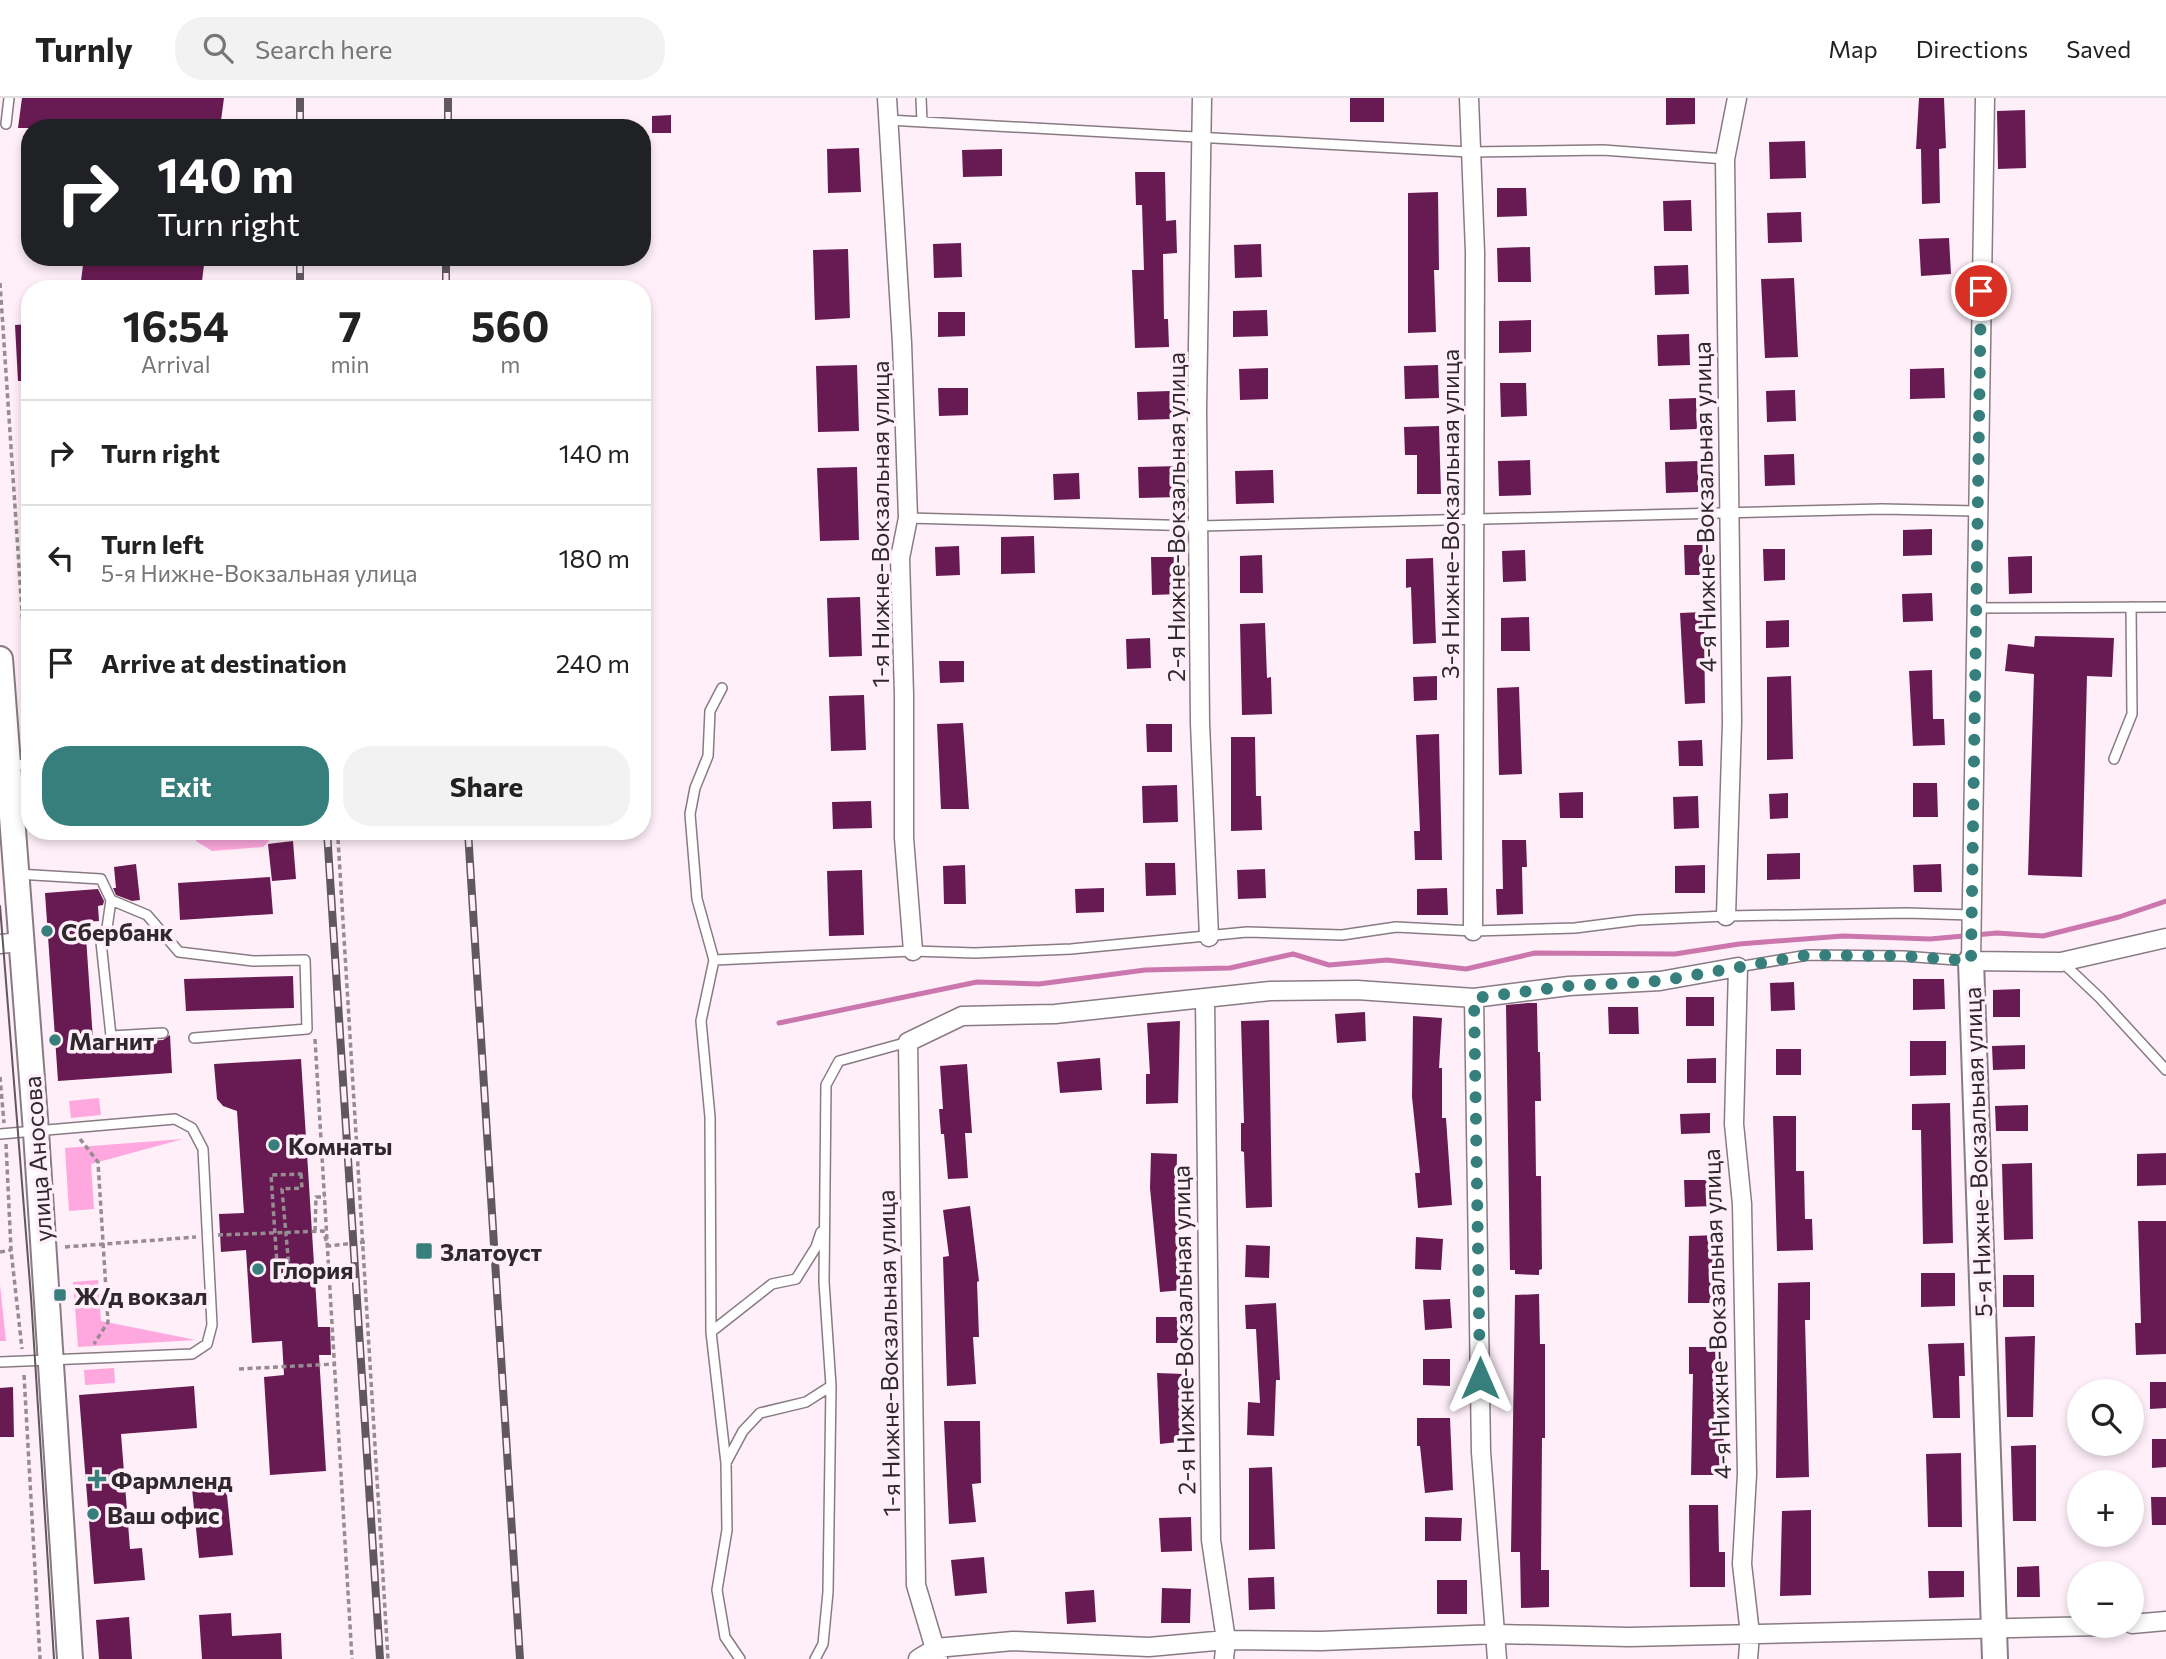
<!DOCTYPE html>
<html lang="en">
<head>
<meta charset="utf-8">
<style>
	:root { --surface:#fff; --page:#f2f2f2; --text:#222; --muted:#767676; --line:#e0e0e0; --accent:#377f7c }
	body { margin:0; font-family:Commissioner,sans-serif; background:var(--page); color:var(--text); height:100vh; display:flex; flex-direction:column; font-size:26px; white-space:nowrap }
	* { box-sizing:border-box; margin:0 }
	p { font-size:23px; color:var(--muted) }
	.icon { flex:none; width:38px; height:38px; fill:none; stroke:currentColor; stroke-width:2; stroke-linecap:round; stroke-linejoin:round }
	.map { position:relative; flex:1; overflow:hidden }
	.sheet { position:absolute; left:21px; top:182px; width:630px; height:560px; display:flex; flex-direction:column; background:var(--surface); border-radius:28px; box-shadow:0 4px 10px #0003 }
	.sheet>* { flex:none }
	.guide { position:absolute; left:21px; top:21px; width:630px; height:147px; border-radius:28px; box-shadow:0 4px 10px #0003; background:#202124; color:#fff; overflow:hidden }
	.controls { position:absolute; left:2067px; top:1281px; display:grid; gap:14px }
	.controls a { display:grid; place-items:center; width:77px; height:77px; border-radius:50%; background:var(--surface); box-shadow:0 4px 10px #0003; font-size:35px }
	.pin { position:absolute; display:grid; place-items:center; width:60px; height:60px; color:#fff; margin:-30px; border:4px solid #fff; border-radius:50%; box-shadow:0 2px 7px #0007 }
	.me { position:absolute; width:77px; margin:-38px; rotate:0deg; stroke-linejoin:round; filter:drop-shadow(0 0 5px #0008) }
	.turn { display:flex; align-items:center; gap:24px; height:147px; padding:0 21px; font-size:32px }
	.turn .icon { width:91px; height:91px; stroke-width:2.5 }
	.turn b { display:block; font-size:49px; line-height:60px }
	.eta { display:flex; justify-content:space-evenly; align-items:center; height:119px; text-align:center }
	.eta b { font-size:42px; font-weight:700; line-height:49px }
	.primary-button { display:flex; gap:14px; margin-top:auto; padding:14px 21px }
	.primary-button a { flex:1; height:80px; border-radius:28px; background:var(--accent); color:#fff; font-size:28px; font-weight:700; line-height:80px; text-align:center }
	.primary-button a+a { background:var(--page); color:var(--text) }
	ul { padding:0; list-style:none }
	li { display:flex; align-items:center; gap:21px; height:105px; padding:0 21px; border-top:2px solid var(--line) }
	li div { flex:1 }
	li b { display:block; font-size:26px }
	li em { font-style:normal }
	header { display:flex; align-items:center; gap:42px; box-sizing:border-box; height:98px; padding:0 35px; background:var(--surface); border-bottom:2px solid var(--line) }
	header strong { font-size:33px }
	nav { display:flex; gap:38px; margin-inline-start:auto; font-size:24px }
	.search { width:490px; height:63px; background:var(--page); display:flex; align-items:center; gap:18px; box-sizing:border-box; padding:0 24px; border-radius:28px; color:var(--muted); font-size:26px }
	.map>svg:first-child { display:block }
	.green { fill:#fea8df }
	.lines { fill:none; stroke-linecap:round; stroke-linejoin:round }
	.stream { stroke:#cb77ae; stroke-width:5 }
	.building { fill:#681b53 }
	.lane-casing { stroke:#887b83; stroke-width:12 }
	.street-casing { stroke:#887b83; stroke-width:21 }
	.secondary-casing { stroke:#887b83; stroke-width:28 }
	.path { stroke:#968c92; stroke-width:3.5; stroke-dasharray:5 3.5; stroke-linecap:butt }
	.lane { stroke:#fff; stroke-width:9 }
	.street { stroke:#fff; stroke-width:18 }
	.secondary { stroke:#fff; stroke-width:24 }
	.tram { stroke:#60585d; stroke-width:2 }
	.rail-casing { stroke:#60585d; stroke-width:8 }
	.rail { stroke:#feeff8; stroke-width:5; stroke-dasharray:16; stroke-linecap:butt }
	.route { stroke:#377f7c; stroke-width:12; stroke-dasharray:0 21.6 }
	.poi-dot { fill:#377f7c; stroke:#feeff8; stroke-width:2.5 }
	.labels { text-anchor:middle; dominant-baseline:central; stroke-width:7; stroke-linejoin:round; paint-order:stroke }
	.street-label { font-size:24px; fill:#2f292d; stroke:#feeff8 }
	.poi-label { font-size:24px; font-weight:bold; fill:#2f292d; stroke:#feeff8; text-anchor:start }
</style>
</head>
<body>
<header>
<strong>Turnly</strong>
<div class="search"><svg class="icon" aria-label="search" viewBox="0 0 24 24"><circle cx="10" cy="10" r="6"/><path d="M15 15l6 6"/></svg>Search here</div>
<nav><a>Map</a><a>Directions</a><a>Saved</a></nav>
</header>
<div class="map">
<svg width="2166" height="1561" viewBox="0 0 2166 1561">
	<rect width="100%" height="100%" fill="#feeff8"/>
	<!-- green -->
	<path class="green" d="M195,733H270L271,734L269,743L263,749L212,753L196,743Z
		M99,1000L101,1017L71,1020L69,1003Z
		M183,1041L91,1066L94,1111L69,1113L65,1050Z
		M98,1182L101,1223L196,1242L78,1249L73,1184Z
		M0,1187L6,1243H0Z
		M114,1270L115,1285L85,1287L84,1272Z"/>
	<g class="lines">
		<!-- stream -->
		<path class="stream" d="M779,925L977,884L1039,886L1145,872L1230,870L1293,856L1329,867L1387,862L1466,871L1535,855L1675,856L1739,846L1843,838L1930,841L1997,835L2043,838L2119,819L2166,803"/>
	</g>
	<!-- building -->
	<path class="building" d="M22,0H224L220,30H18Z
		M1350,0H1384V24H1350Z
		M1666,0H1695V26L1666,27Z
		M1919,0H1944L1946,50L1939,51L1940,105L1922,106L1921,51H1916Z
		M2025,12L2026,70L1998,71L1997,13Z
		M671,17V35H652V18Z
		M1805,43L1806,80L1770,81L1769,44Z
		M859,50L861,94L828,95L827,51Z
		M1002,51V78L963,79L962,52Z
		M1135,74H1165L1166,123L1176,122L1177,155L1163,156L1164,221H1168L1169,249L1135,250L1132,172H1144L1142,107H1136Z
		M1497,90H1526L1527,118L1497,119Z
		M1438,94L1439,172H1434L1436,234L1408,235V95Z
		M1691,102L1692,133H1664L1663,103Z
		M1801,114L1802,144L1768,145L1767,115Z
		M1949,140L1951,176L1921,178L1919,141Z
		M961,145L962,179L934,180L933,146Z
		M1261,146L1262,179L1235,180L1234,147Z
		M1530,149L1531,184H1498L1497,150Z
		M848,151L850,220L815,222L813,152Z
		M84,159H205L201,191H80Z
		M1688,167L1689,196L1655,197L1654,168Z
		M1794,180L1798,259L1765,260L1761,181Z
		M1267,212L1268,238L1233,239V213Z
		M938,214H965V238L938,239Z
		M1531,222V254L1499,255V223Z
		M30,226V283H18L15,227Z
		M1689,236L1690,267L1658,268L1657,237Z
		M857,267L859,333L818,334L816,268Z
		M1438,267L1439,300L1405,301L1404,268Z
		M1268,270V301L1240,302L1239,271Z
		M1944,270L1945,300L1910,301V271Z
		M1500,285H1526L1527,318L1501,319Z
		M938,290H968V317L939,318Z
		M1795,292L1796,323L1767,324L1766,293Z
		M1171,293L1172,321L1138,322L1137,294Z
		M1696,300L1697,331L1670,332L1669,301Z
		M1439,328L1441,396H1417V357H1405L1404,329Z
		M1794,356L1795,387L1765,388L1764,357Z
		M1530,362L1531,397L1499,398L1498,363Z
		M1698,363V394L1666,395L1665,364Z
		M1180,368L1181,399L1139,400L1138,369Z
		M857,369L859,442L820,443L817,370Z
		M1273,372L1274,405L1236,406L1235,373Z
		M1079,375L1080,401L1054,402L1053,376Z
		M1932,431V457L1903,458V432Z
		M1034,438L1035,475L1001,476V439Z
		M1684,447H1705V477H1685Z
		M959,448L960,477L936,478L935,449Z
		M1763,451H1785V482L1764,483Z
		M1525,452L1526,483L1503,484L1502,453Z
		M1262,457L1263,495H1240V458Z
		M2032,458V495L2009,496L2008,459Z
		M1151,459H1179L1180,496L1152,497Z
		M1433,460L1436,545L1413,546L1411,489L1406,490V461Z
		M1932,495L1933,523L1903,524L1902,496Z
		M860,499L862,558L829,559L827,500Z
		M1704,514L1705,605L1685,606L1680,515Z
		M1529,519L1530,553H1501V520Z
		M1789,522V549L1766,550V523Z
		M1265,525L1267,580L1271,579L1272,616L1242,617L1240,526Z
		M2035,538L2114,540L2112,579L2087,578L2082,779L2028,777L2034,576L2005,573L2008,546L2034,549Z
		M1150,540L1151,570L1127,571L1126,541Z
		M939,563H964V584L940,585Z
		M1932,572L1933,621H1944L1945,647L1913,648L1909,573Z
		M1437,578V602L1414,603L1413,579Z
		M1791,578L1793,661L1767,662V579Z
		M1519,589L1522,676L1499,677L1497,590Z
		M864,597L866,652L831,653L829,598Z
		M963,625L969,711H941L937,626Z
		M1146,626H1172V654H1147Z
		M1439,636L1442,762H1415L1414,733H1420L1416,637Z
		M1231,639H1255L1256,698H1261L1262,732L1231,733Z
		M1702,642L1703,668H1679L1678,643Z
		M1913,685H1937L1938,719H1913Z
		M1177,687L1178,724L1143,725L1142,688Z
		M1583,694V720H1560L1559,695Z
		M1788,695V720L1770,721L1769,696Z
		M1698,698L1699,730L1674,731L1673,699Z
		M871,703L872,730L833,731L832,704Z
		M1502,742H1526L1527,769H1522L1523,816L1497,817L1496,791H1503Z
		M293,743L296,781L272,783L268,746Z
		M1800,755V781L1767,782V756Z
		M1145,765H1175L1176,797L1146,798Z
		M136,766L140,802L132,803L116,797L113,790H116L114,769Z
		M1941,766L1942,794H1914L1913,767Z
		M965,767L966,806H944L943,768Z
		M1705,767V795H1675V768Z
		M1265,771L1266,800L1238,801L1237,772Z
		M862,772L864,837L829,838L827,773Z
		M270,779L273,816L180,822L178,785Z
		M1104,790V814L1076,815L1075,791Z
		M1447,790L1448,817H1417V791Z
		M98,791L104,803L103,807L98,808L99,823L85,824L93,942L105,941L111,945L163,942L170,937L172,975L58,983L45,795Z
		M293,878L294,910L186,913L184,881Z
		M1913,881H1944L1945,911L1913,912Z
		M1794,884L1795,912L1771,913L1770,885Z
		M2020,891V919H1993V892Z
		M1686,899H1714V928H1686Z
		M1528,905H1537L1538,954H1540L1541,1003H1535L1536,1078H1541L1542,1171L1539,1172V1177L1515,1176V1172H1510L1506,907Z
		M1608,909H1638L1639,936H1609Z
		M1365,914L1366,943L1337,945L1335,916Z
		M1413,918L1442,920L1439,970H1442V1020H1446L1452,1107L1418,1110L1415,1075H1420L1412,999Z
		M1269,922L1272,1109L1246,1110L1244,1054L1241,1053V1025H1244L1241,923Z
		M1180,923L1178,1005L1146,1006V976H1150L1147,925Z
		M1910,943H1946V977L1910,978Z
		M2025,947V971L1993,972L1992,948Z
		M1776,951H1801V977H1776Z
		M1100,960L1102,992L1060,995L1057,964Z
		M1716,960V985H1687V961Z
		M301,961L318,1229H330L331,1257H319L326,1373L270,1377L264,1279L284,1277L282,1243L252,1245L246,1152L221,1154L219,1116L244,1115L237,1013L223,1008L217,1001L214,966Z
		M967,966L972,1035H965L968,1080L948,1081L944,1036H941L939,1011H943L940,968Z
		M1950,1005L1953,1145L1923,1146L1921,1032H1912V1006Z
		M2028,1007V1033H1996L1995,1008Z
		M1710,1015V1035L1681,1036L1680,1016Z
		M1773,1018H1796V1073H1804L1805,1121H1812L1813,1152L1777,1153Z
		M1151,1055L1177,1056L1176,1107L1183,1192L1160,1194L1150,1090Z
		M2166,1055V1087L2137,1088V1056Z
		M2032,1065L2033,1141L2004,1142L2002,1066Z
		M1684,1082H1715V1108L1685,1109Z
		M970,1108L979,1183L977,1184L979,1239H973L976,1286L947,1288L943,1159L949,1158L943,1112Z
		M2138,1123H2166V1256L2136,1257L2135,1225H2141Z
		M1720,1137L1722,1205H1688L1689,1138Z
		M1416,1139L1443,1141L1441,1172L1415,1171Z
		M1246,1147L1270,1148L1269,1180L1245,1179Z
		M1921,1175H1955V1208L1921,1209Z
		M2003,1177H2034V1209H2003Z
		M1810,1184V1222H1805L1809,1379L1776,1380L1778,1185Z
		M1539,1196L1540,1246H1545V1340H1542L1541,1472H1549V1509L1521,1510L1520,1454H1511L1515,1197Z
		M1450,1201L1452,1230L1425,1232L1423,1202Z
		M1276,1205L1280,1282H1276L1274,1338L1247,1337L1248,1304L1260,1305L1256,1231H1246L1245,1207Z
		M1156,1219H1179V1245H1156Z
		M2035,1238L2033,1319H2007L2005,1239Z
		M1964,1245L1965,1278H1959L1960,1320H1933L1928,1246Z
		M1689,1249H1723L1724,1377H1691L1693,1276H1689Z
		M1423,1261H1450V1288L1423,1287Z
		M1157,1275L1184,1276V1313H1192L1195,1342L1160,1346Z
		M2150,1284H2166V1310L2150,1311Z
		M194,1288L197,1330L121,1336L130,1451L142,1450L145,1482L94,1486L79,1297Z
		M13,1289L14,1339H0V1290Z
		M1417,1320H1450L1453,1392L1425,1395L1420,1348H1417Z
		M944,1323H980L981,1385L972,1386L976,1424L949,1426Z
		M2152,1341H2166V1369L2152,1370Z
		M2036,1347V1423H2013L2011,1348Z
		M1961,1355L1962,1429H1928L1926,1356Z
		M1272,1369L1275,1451L1249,1452V1370Z
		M225,1377L233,1457L199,1460L191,1381Z
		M2151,1399H2166V1427H2152Z
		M1689,1407H1718L1719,1454H1725V1489H1690Z
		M1811,1412V1497L1780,1498L1782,1413Z
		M1191,1419L1192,1453L1161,1454L1159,1420Z
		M1425,1419L1462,1420L1461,1443H1425Z
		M984,1459L987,1495L955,1498L951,1462Z
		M2039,1468L2040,1499H2017V1469Z
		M1928,1473H1964V1499L1929,1500Z
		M1274,1479L1275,1511L1249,1512L1248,1480Z
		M1437,1482H1467V1516H1437Z
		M1162,1490L1191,1491L1190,1525H1161Z
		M1094,1492L1096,1524L1067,1526L1065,1494Z
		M231,1515L232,1538L281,1535L282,1561H202L199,1517Z
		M129,1519L132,1561H99L96,1522Z"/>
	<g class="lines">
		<!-- lane casing -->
		<g class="lane-casing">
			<path id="lane" d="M921,0L922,24
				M888,22L1469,54L1603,52L1725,61
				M6,26L9,0
				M908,420L1200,428L1882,411L1977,413
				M1977,510L2166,509
				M722,590L710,613L708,658L695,690L690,716L697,801L714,862L701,923L710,1019L711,1234L726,1365L727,1432L717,1492L725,1539L740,1561
				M2114,661L2132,616L2131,509
				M11,667L30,666
				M17,776L101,781L111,802L147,817L179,854L253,863L305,862L307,931L194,940
				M111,802L106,837L101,844L111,938L163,935
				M714,862L913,853L975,855L1071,851L1247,834L1342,837L1396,829L1473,833L1575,830L1638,822L1726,818L1907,815L1971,817
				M2063,865L2100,900L2166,972
				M1738,869L1808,857L1903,858L1969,863
				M0,1036L175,1021L192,1030L203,1051L212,1227L207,1246L192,1256L0,1264
				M711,1234L772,1186L796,1181L816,1149L821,1134
				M727,1363L743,1333L760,1315L806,1304L831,1288
				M815,1561L823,1546L828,1494L831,1288L824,1184L826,987L839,963L908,944"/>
		</g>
		<!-- street casing -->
		<g class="street-casing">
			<path id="street" d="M887,0L902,245L908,420L900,460L904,597V740L913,853
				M1202,0L1197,311L1200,625L1209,839
				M1469,0L1475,154L1473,833
				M1985,0L1971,863L2061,864L2166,840
				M1726,818L1732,624L1725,61L1737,0
				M0,846L20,844
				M1474,900L1481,1354L1497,1561
				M1205,901L1211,1442L1226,1542L1224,1561
				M2132,1526L2166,1523
				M918,1561L936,1550L1013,1543L1149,1549L1226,1542L1321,1543L1497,1536L1629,1539L2101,1528
				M938,1561L916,1487L908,944L962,918L1055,916L1270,893L1357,892L1474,900L1569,888L1660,883L1738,869L1734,1026L1742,1106L1747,1376L1742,1466L1750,1536L1748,1561"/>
		</g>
		<!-- secondary casing -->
		<g class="secondary-casing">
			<path id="secondary" d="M0,561L36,1034L70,1561
				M1971,863L1995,1561"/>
		</g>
		<!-- path -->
		<path class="path" d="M0,185L30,633
			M338,741L388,1561
			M315,941L352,1561
			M0,979L4,1025
			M80,1041L98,1064L108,1224L94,1246
			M6,1046L11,1152L22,1251
			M301,1076L302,1090L282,1091L289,1170L304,1169L305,1180L278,1181L271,1077Z
			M315,1133L316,1099H325
			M218,1137L323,1133L328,1148L365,1144
			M65,1149L196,1139
			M0,1154L11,1152
			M239,1271L336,1266
			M24,1277L40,1561"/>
		<!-- lane -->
		<use href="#lane" class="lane"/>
		<!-- street -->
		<use href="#street" class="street"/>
		<!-- secondary -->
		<use href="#secondary" class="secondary"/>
		<!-- tram -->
		<path class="tram" d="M0,808L31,1199L54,1561"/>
		<!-- rail casing -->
		<g class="rail-casing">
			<path id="rail" d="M300,30V0
				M448,30V0
				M300,159V191
				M446,191V159
				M327,733L380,1561
				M468,733L520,1561"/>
		</g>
		<!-- rail -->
		<use href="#rail" class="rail"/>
	</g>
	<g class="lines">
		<!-- route -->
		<path class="route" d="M1480,1280L1474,900L1569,888L1660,883L1808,857L1903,858L1971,863L1981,193"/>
	</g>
	<!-- markers -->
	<g class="poi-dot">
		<circle cx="47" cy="833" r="7"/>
		<circle cx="55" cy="942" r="7"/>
		<circle cx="274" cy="1047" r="7"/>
		<rect x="415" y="1144" width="18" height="18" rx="3.5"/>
		<circle cx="258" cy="1171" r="7"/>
		<rect x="53" y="1190" width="14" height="14" rx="3.5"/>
		<path d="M93.5 1370.5h7v7h7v7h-7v7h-7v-7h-7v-7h7z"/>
		<circle cx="93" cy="1416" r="7"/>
	</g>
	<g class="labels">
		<!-- street labels -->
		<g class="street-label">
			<text transform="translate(1704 409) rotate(-91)">4-я Нижне-Вокзальная улица</text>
			<text transform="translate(1449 416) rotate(-90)">3-я Нижне-Вокзальная улица</text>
			<text transform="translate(1175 419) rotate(-90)">2-я Нижне-Вокзальная улица</text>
			<text transform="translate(879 426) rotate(-90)">1-я Нижне-Вокзальная улица</text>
			<text transform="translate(1977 1054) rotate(-92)">5-я Нижне-Вокзальная улица</text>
			<text transform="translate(37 1061) rotate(-94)">улица Аносова</text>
			<text transform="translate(1716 1216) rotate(-92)">4-я Нижне-Вокзальная улица</text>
			<text transform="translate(1183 1232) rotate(-91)">2-я Нижне-Вокзальная улица</text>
			<text transform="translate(888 1255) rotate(-91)">1-я Нижне-Вокзальная улица</text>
		</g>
		<!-- poi labels -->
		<g class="poi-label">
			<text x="61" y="833">Сбербанк</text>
			<text x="69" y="942">Магнит</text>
			<text x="288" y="1047">Комнаты</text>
			<text x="440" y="1153">Златоуст</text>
			<text x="272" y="1171">Глория</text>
			<text x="74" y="1197">Ж/д вокзал</text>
			<text x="111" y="1381">Фармленд</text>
			<text x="107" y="1416">Ваш офис</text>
		</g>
	</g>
</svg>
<div class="controls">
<a><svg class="icon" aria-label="search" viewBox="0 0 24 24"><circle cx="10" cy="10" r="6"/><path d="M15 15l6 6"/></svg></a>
<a>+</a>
<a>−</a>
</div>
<div class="pin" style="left:1981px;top:193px;background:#d93025"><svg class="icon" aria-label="arrive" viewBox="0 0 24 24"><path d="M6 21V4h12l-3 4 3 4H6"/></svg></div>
<svg class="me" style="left:1480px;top:1280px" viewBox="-20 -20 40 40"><path d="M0-17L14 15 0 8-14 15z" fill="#377f7c" stroke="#fff" stroke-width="4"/></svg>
<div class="guide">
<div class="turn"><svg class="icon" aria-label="right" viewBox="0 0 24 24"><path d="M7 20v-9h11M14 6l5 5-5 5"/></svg><div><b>140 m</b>Turn right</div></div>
</div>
<section class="sheet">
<div class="eta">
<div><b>16:54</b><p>Arrival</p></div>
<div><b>7</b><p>min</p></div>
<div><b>560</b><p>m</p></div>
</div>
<ul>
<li><svg class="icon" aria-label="right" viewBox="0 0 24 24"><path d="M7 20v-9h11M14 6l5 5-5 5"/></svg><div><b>Turn right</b></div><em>140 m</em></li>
<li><svg class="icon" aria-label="left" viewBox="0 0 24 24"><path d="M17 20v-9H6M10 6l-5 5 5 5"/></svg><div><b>Turn left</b><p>5-я Нижне-Вокзальная улица</p></div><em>180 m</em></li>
<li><svg class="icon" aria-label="arrive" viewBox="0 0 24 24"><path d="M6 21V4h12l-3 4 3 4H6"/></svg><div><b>Arrive at destination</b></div><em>240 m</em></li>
</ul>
<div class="primary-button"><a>Exit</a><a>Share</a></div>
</section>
</div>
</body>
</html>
